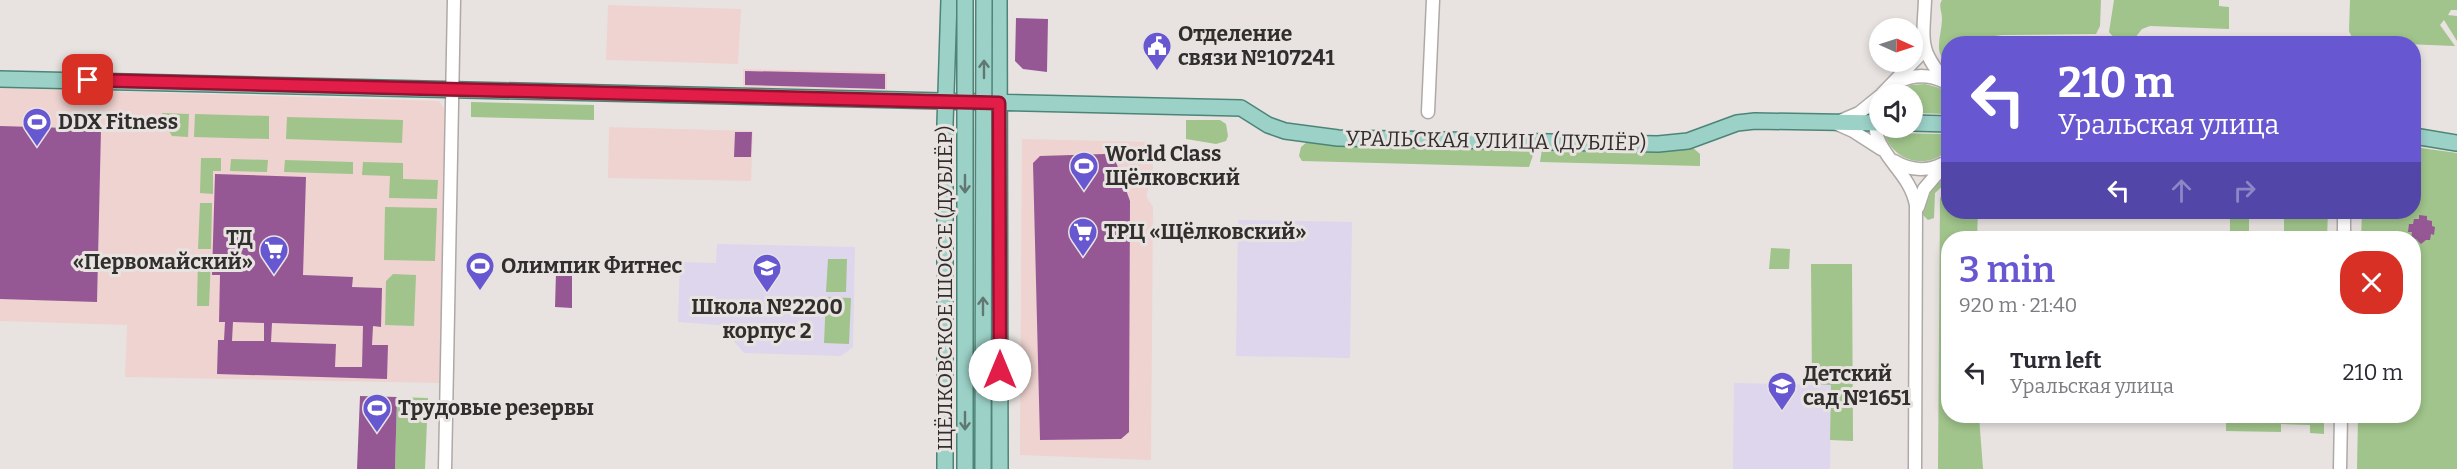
<!DOCTYPE html>
<html lang="en">
<head>
<meta charset="utf-8">
<style>
	:root { --surface:#fff; --page:#f2f2f3; --text:#2b2b33; --muted:#7c7c81; --accent:#6758d2 }
	body { margin:0; font-family:Bitter,serif; background:var(--page); color:var(--text); height:100vh; display:flex; flex-direction:column; font-size:22px; white-space:nowrap }
	* { box-sizing:border-box; margin:0 }
	p { font-size:20px; color:var(--muted) }
	.icon { flex:none; width:33px; height:33px; fill:none; stroke:currentColor; stroke-width:2; stroke-linecap:round; stroke-linejoin:round }
	.map { position:relative; flex:1; overflow:hidden }
	.side { position:absolute; left:1941px; top:231px; width:480px; height:192px; display:flex; flex-direction:column; background:var(--surface); border-radius:24px; box-shadow:0 3px 9px #0003 }
	.side>* { flex:none }
	.banner { position:absolute; left:1941px; top:36px; width:480px; height:183px; border-radius:24px; box-shadow:0 3px 9px #0003; background:#6758d2; color:#fff; overflow:hidden }
	.needle { width:39px; rotate:93deg }
	.tools { position:absolute; left:1869px; top:18px; display:grid; gap:12px }
	.tools a { display:grid; place-items:center; width:54px; height:54px; border-radius:50%; background:var(--surface); box-shadow:0 3px 9px #0003; font-size:30px }
	.pin { position:absolute; display:grid; place-items:center; width:51px; height:51px; color:#fff; margin:-26px; border-radius:12px; box-shadow:0 3px 9px #0006 }
	.me { position:absolute; width:66px; margin:-33px; rotate:0deg; stroke-linejoin:round; filter:drop-shadow(0 0 4px #0008) }
	.turn { display:flex; align-items:center; gap:21px; height:126px; padding:0 18px; font-size:27px }
	.turn .icon { width:78px; height:78px; stroke-width:2.5 }
	.turn b { display:block; font-size:42px; line-height:51px }
	.lanes { display:flex; align-items:center; height:57px; padding:0 18px; background:#0003; justify-content:center; gap:30px; direction:ltr }
	.lanes .off { opacity:.35 }
	.round { display:grid; place-items:center; flex:none; width:63px; height:63px; border-radius:24px; background:var(--page) }
	.head { display:flex; align-items:center; justify-content:space-between; height:102px; padding:0 18px }
	h1 { font-size:36px; font-weight:600; line-height:45px; color:var(--accent) }
	ul { padding:0; list-style:none }
	li { display:flex; align-items:center; gap:18px; height:78px; padding:0 18px }
	li div { flex:1 }
	li b { display:block; font-size:22px }
	li em { font-style:normal }
	.map>svg:first-child { display:block }
	.commercial { fill:#eed3d0 }
	.education { fill:#ddd6ec }
	.green { fill:#a0c48b }
	.building { fill:#965895; fill-rule:evenodd }
	.lines { fill:none; stroke-linecap:round; stroke-linejoin:round }
	.minor-casing { stroke:#aea9a6; stroke-width:15 }
	.major-casing { stroke:#4c8578; stroke-width:18 }
	.minor { stroke:#fff; stroke-width:12 }
	.major { stroke:#9cd1c7; stroke-width:15 }
	.major-bridge-casing { stroke:#4c8578; stroke-width:18; stroke-linecap:butt }
	.major-bridge { stroke:#9cd1c7; stroke-width:15 }
	.oneway { stroke:#617872 }
	.route-casing { stroke:#92132f; stroke-width:15 }
	.route { stroke:#e11d48; stroke-width:10 }
	.labels { text-anchor:middle; dominant-baseline:central; stroke-width:6; stroke-linejoin:round; paint-order:stroke }
	.poi-label { font-size:21px; font-weight:bold; fill:#312f2d; stroke:#e8e3e0; text-anchor:start }
	.street-label { font-size:21px; fill:#312f2d; stroke:#e8e3e0 }
</style>
</head>
<body>
<div class="map">
<svg width="2457" height="469" viewBox="0 0 2457 469">
	<rect width="100%" height="100%" fill="#e8e3e0"/>
	<!-- commercial -->
	<path class="commercial" d="M608,5L741,9L738,64L606,60Z
		M743,69L887,72V90L743,87Z
		M0,88L439,101L446,112L441,383L125,377L127,325L0,321Z
		M609,127L753,131L751,181L608,178Z
		M1022,139L1153,142V172L1147,193V198L1153,207L1151,460L1020,455Z"/>
	<!-- education -->
	<path class="education" d="M1238,220L1352,222L1350,358L1236,356Z
		M717,244L855,247L853,347L841,356L744,353L730,337V326L678,322L680,262L716,263Z
		M1734,383L1831,385L1830,469H1733Z"/>
	<!-- green -->
	<path class="green" d="M1942,0H2101L2100,26L2096,34L2002,35L1988,37L1989,43L1948,44V64C1932,52 1942,35 1942,19C1942,11 1938,6 1942,0Z
		M2114,0H2219V6L2229,7V29L2150,26L2142,29L2131,43C2121,42 2115,40 2109,32Z
		M2350,0H2457V10H2451L2448,15L2457,16V41L2444,20L2440,25L2455,46L2354,42L2349,31Z
		M1925,84L1940,88L1948,95V114L1913,113L1912,94H1895L1911,85Z
		M471,102L594,105V120L471,117Z
		M162,113L189,114L188,137L172,136L162,119Z
		M195,114L269,116V139L194,137Z
		M287,117L403,120L402,143L286,139Z
		M1186,120H1220L1226,124L1228,136L1226,141L1216,144L1186,139Z
		M1884,133L1948,134V150C1926,171 1893,161 1884,133Z
		M1307,142L1333,145L1525,146L1531,150L1533,155L1529,167L1302,161L1299,156L1301,147Z
		M1691,146L1700,154V166L1540,162L1542,149Z
		M2414,147L2457,153V469H2357L2358,416H2414V238H2361L2362,212H2414Z
		M201,158H221V171H213V194L200,193Z
		M231,159L268,160L267,172L230,171Z
		M285,160L353,162V174L284,172Z
		M363,162L403,163V179L438,180L437,199L389,198L390,176L362,175Z
		M1948,173V181L1935,193L1934,218L1928,220L1922,214L1931,191Z
		M1948,187V212H1978L1977,238H1948V416H1979L1983,469H1938L1940,198Z
		M200,203H212L211,249H198Z
		M385,207L437,208L435,261L384,260Z
		M2230,212H2249V238H2230Z
		M2284,212H2328L2327,238H2284Z
		M1771,248L1790,249L1789,269H1769Z
		M198,258H211L209,306H197Z
		M828,259H847L846,292H826Z
		M1811,264H1852L1853,441L1830,440L1831,385L1812,384Z
		M393,274L416,275L414,326L385,325L386,281Z
		M826,297L851,298L849,344L824,343Z
		M397,397L428,398L425,469H395Z
		M2226,416H2324V434L2310,433V425L2281,424V432L2226,431Z"/>
	<!-- building -->
	<path class="building" d="M1016,18L1048,19L1047,72L1023,69L1015,61Z
		M745,71L885,74V89L745,85Z
		M0,126L101,129L97,302L0,299Z
		M735,132H752L751,157H734Z
		M1105,154L1112,157L1116,162L1130,201L1129,432L1121,439L1040,440L1033,163L1040,156Z
		M215,174L306,177L303,275L353,277L352,287L382,288L381,327L373,326L372,345H388L387,379L217,374L218,340H224L225,322H219L220,275H212ZM233,322L264,323V341H232ZM272,323L363,326L362,367H335L336,344L271,342Z
		M2419,215L2427,216V220L2432,221V226L2435,227L2434,235L2431,234L2430,240H2426L2421,244L2416,239L2411,238L2412,232H2408L2409,224H2413L2414,219H2419Z
		M556,272L572,273V308L555,307Z
		M360,396L397,397L395,469H357Z"/>
	<g class="lines">
		<!-- minor casing -->
		<g class="minor-casing">
			<path id="minor" d="M1925,0C1923,45 1918,48 1948,85
				M1898,82C1914,74 1929,74 1945,82
				M1882,94L1918,57L1923,45
				M1880,101C1860,150 1908,163 1916,205L1915,469
				M1428,112L1433,0
				M1840,121L1859,113L1880,96
				M1837,124L1853,131L1881,149
				M1894,161C1909,170 1926,172 1942,164
				M1918,207L1924,189L1948,161
				M2344,238V212
				M445,469L454,0
				M2340,469L2341,416"/>
		</g>
		<!-- major casing -->
		<g class="major-casing">
			<path id="major" d="M999,0L1000,469
				M0,79L1241,108L1268,125L1285,131L1338,138L1658,144L1688,141L1737,123L1755,121L1880,123
				M1912,123L1948,124
				M2414,136L2457,143
				M945,469V124L949,0"/>
		</g>
		<!-- minor -->
		<use href="#minor" class="minor"/>
		<!-- major -->
		<use href="#major" class="major"/>
		<!-- major-bridge casing -->
		<g class="major-bridge-casing">
			<path id="major-bridge" d="M965,0V469
				M983,469L984,0"/>
		</g>
		<!-- major-bridge -->
		<use href="#major-bridge" class="major-bridge"/>
	</g>
	<!-- one-way arrows -->
	<defs><path id="oneway-shaft" d="M-6 0H5M1.5-3L5.5 0L1.5 3" fill="none" stroke-width="1.6" stroke-linecap="round" stroke-linejoin="round" transform="scale(1.5)"/></defs>
	<g class="oneway">
		<use href="#oneway-shaft" transform="translate(984 69) rotate(-90)"/>
		<use href="#oneway-shaft" transform="translate(965 184) rotate(90)"/>
		<use href="#oneway-shaft" transform="translate(983 306) rotate(-90)"/>
		<use href="#oneway-shaft" transform="translate(965 421) rotate(90)"/>
	</g>
	<g class="lines">
		<!-- route casing -->
		<g class="route-casing">
			<path id="route" d="M88,80L999,103L1000,370"/>
		</g>
		<!-- route -->
		<use href="#route" class="route"/>
	</g>
	<!-- icons -->
	<defs>
		<g id="civic-pin" transform="scale(1.5)"><path d="M0 17L-7.5 6A9.5 9.5 0 1 1 7.5 6Z" fill="#6758d2" stroke="#e8e3e0"/><path d="M-.6-6.5H3V-4.5H.6V-3L4-1V1h2V6H-6V1h2V-1L-.6-3ZM-1.2 2.5V6h2.4V2.5Z" fill="#fff"/></g>
		<g id="stadium-pin" transform="scale(1.5)"><path d="M0 17L-7.5 6A9.5 9.5 0 1 1 7.5 6Z" fill="#6758d2" stroke="#e8e3e0"/><path d="M0-5a6.5 5 0 1 0 0 10a6.5 5 0 1 0 0-10ZM-3.5-1.8h7v3.6h-7Z" fill="#fff"/></g>
		<g id="supermarket-pin" transform="scale(1.5)"><path d="M0 17L-7.5 6A9.5 9.5 0 1 1 7.5 6Z" fill="#6758d2" stroke="#e8e3e0"/><path d="M-6-5.5h2.5l.6 2H6L4.5 2H-2.5L-4.4-4H-6ZM-1.5 3.2a1.3 1.3 0 1 0 .1 0ZM3 3.2a1.3 1.3 0 1 0 .1 0Z" fill="#fff"/></g>
		<g id="school-pin" transform="scale(1.5)"><path d="M0 17L-7.5 6A9.5 9.5 0 1 1 7.5 6Z" fill="#6758d2" stroke="#e8e3e0"/><path d="M0-5L7-2L0 1L-7-2ZM-4 1L0 2.5L4 1V4Q0 6-4 4Z" fill="#fff"/></g>
	</defs>
	<g fill-rule="evenodd">
		<use href="#civic-pin" x="1157" y="46"/>
		<use href="#stadium-pin" x="37" y="122"/>
		<use href="#stadium-pin" x="1084" y="166"/>
		<use href="#supermarket-pin" x="1083" y="232"/>
		<use href="#supermarket-pin" x="274" y="250"/>
		<use href="#stadium-pin" x="480" y="266"/>
		<use href="#school-pin" x="767" y="268"/>
		<use href="#school-pin" x="1782" y="386"/>
		<use href="#stadium-pin" x="377" y="408"/>
	</g>
	<g class="labels">
		<!-- poi labels -->
		<g class="poi-label">
			<text x="1178" y="34">Отделение<tspan x="1178" dy="24">связи №107241</tspan></text>
			<text x="58" y="122">DDX Fitness</text>
			<text x="1105" y="154">World Class<tspan x="1105" dy="24">Щёлковский</tspan></text>
			<text x="1104" y="232">ТРЦ «Щёлковский»</text>
			<text x="253" y="238" text-anchor="end">ТД<tspan x="253" dy="24">«Первомайский»</tspan></text>
			<text x="501" y="266">Олимпик Фитнес</text>
			<text x="767" y="307" text-anchor="middle">Школа №2200<tspan x="767" dy="24">корпус 2</tspan></text>
			<text x="1803" y="374">Детский<tspan x="1803" dy="24">сад №1651</tspan></text>
			<text x="398" y="408">Трудовые резервы</text>
		</g>
		<!-- street labels -->
		<g class="street-label">
			<text transform="translate(1496 141) rotate(1)">УРАЛЬСКАЯ УЛИЦА (ДУБЛЁР)</text>
			<text transform="translate(945 288) rotate(-90)">ЩЁЛКОВСКОЕ ШОССЕ (ДУБЛЁР)</text>
		</g>
	</g>
</svg>
<div class="tools">
<a><svg class="needle" viewBox="-14 -14 28 28"><path d="M0-13l5 13h-10z" fill="#e53935"/><path d="M0 13l5-13h-10z" fill="#7c7c81"/></svg></a>
<a><svg class="icon" aria-label="sound" viewBox="0 0 24 24"><path d="M4 9h4l5-4v14l-5-4H4zM17 9q2 3 0 6"/></svg></a>
</div>
<div class="pin" style="left:88px;top:80px;background:#d93025"><svg class="icon" aria-label="arrive" viewBox="0 0 24 24"><path d="M6 21V4h12l-3 4 3 4H6"/></svg></div>
<svg class="me" style="left:1000px;top:370px" viewBox="-20 -20 40 40"><circle r="19" fill="#fff"/><path d="M0-13L10 11 0 6-10 11z" fill="#e11d48"/></svg>
<div class="banner">
<div class="turn"><svg class="icon" aria-label="left" viewBox="0 0 24 24"><path d="M17 20v-9H6M10 6l-5 5 5 5"/></svg><div><b>210 m</b>Уральская улица</div></div>
<div class="lanes"><svg class="icon" aria-label="left" viewBox="0 0 24 24"><path d="M17 20v-9H6M10 6l-5 5 5 5"/></svg><svg class="icon off" aria-label="ahead" viewBox="0 0 24 24"><path d="M12 20V5M6 11l6-6 6 6"/></svg><svg class="icon off" aria-label="right" viewBox="0 0 24 24"><path d="M7 20v-9h11M14 6l5 5-5 5"/></svg></div>
</div>
<section class="side">
<div class="head"><div><h1>3 min</h1><p>920 m · 21:40</p></div><a class="round" style="background:#d93025;color:#fff"><svg class="icon" aria-label="close" viewBox="0 0 24 24"><path d="M6 6l12 12M18 6L6 18"/></svg></a></div>
<ul>
<li><svg class="icon" aria-label="left" viewBox="0 0 24 24"><path d="M17 20v-9H6M10 6l-5 5 5 5"/></svg><div><b>Turn left</b><p>Уральская улица</p></div><em>210 m</em></li>
</ul>
</section>
</div>
</body>
</html>
